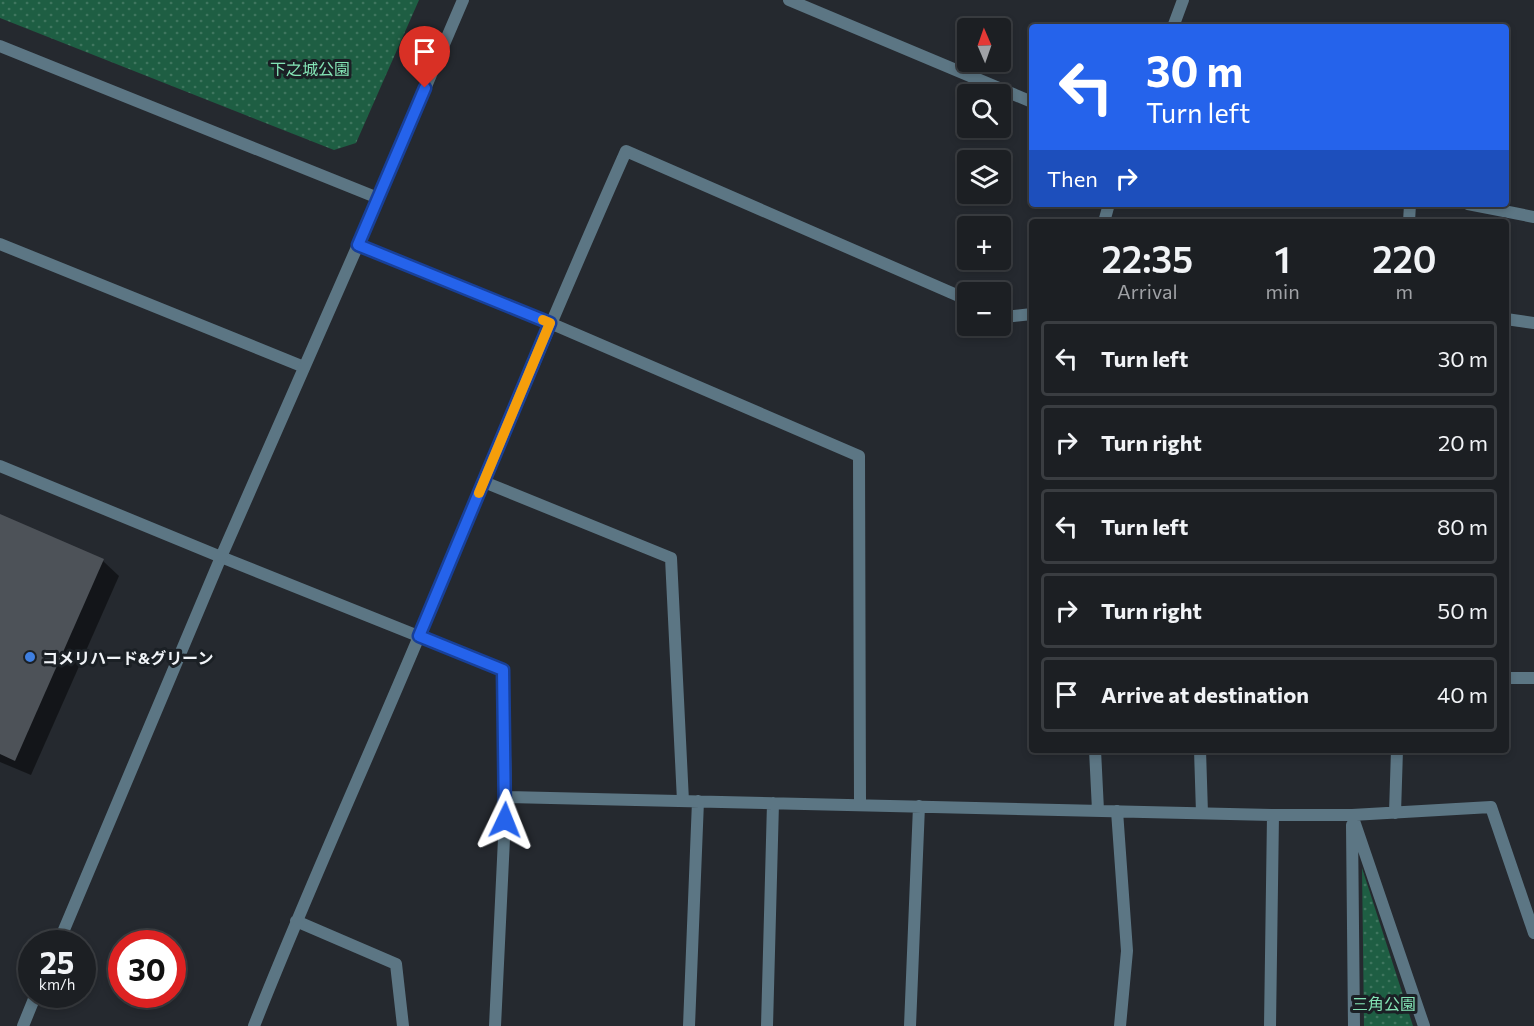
<!DOCTYPE html>
<html lang="en">
<head>
<meta charset="utf-8">
<style>
	:root { --surface:#1c1f23; --page:#25272b; --text:#f1f3f6; --muted:#a0a2a6; --line:#3a3d41 }
	body { margin:0; font-family:Commissioner,"Noto Sans JP",sans-serif; background:var(--page); color:var(--text); height:100vh; display:flex; flex-direction:column; font-size:22px; white-space:nowrap }
	* { box-sizing:border-box; margin:0 }
	p { font-size:20px; color:var(--muted) }
	.icon { flex:none; width:33px; height:33px; fill:none; stroke:currentColor; stroke-width:2; stroke-linecap:round; stroke-linejoin:round }
	.map { position:relative; flex:1; overflow:hidden }
	.drawer { position:absolute; left:1029px; top:219px; width:480px; height:534px; display:flex; flex-direction:column; background:var(--surface); border-radius:6px; box-shadow:0 3px 9px #0003,0 0 0 2px var(--line) }
	.drawer>* { flex:none }
	.top-card { position:absolute; left:1029px; top:24px; width:480px; height:183px; border-radius:6px; box-shadow:0 3px 9px #0003,0 0 0 2px var(--line); background:#2563eb; color:#fff; overflow:hidden }
	.needle { width:39px; rotate:358deg }
	.buttons { position:absolute; left:957px; top:18px; display:grid; gap:12px }
	.buttons a { display:grid; place-items:center; width:54px; height:54px; border-radius:6px; background:var(--surface); box-shadow:0 3px 9px #0003,0 0 0 2px var(--line); font-size:30px }
	.speed { position:absolute; left:18px; top:930px; display:flex; gap:12px; font-size:30px; font-weight:700; text-align:center }
	.speed>* { display:grid; place-content:center; width:78px; height:78px; border-radius:50%; background:var(--surface); box-shadow:0 3px 9px #0003,0 0 0 2px var(--line); line-height:1 }
	.speed small { font-size:15px; font-weight:400 }
	.speed .limit { border:9px solid #d22; background:#fff; color:#111 }
	.pin { position:absolute; display:grid; place-items:center; width:51px; height:51px; color:#fff; margin:-62px -26px; border-radius:50% 50% 50% 0; rotate:-45deg; box-shadow:0 0 6px #0007 }
	.pin .icon { rotate:45deg }
	.me { position:absolute; width:66px; margin:-33px; rotate:2deg; stroke-linejoin:round; filter:drop-shadow(0 0 4px #0008) }
	.turn { display:flex; align-items:center; gap:21px; height:126px; padding:0 18px; font-size:27px }
	.turn .icon { width:78px; height:78px; stroke-width:2.5 }
	.turn b { display:block; font-size:42px; line-height:51px }
	.then { display:flex; align-items:center; height:57px; padding:0 18px; background:#0003; gap:12px; font-size:22px }
	.eta { display:flex; justify-content:space-evenly; align-items:center; height:102px; text-align:center }
	.eta b { font-size:36px; font-weight:600; line-height:42px }
	ul { padding:0; list-style:none }
	li { display:flex; align-items:center; gap:18px; height:75px; margin:0 12px 9px; padding:0 6px; border:3px solid var(--line); border-radius:6px }
	li div { flex:1 }
	li b { display:block; font-size:22px }
	li em { font-style:normal }
	.map>svg:first-child { display:block }
	.park { fill:url(#park-dots) }
	.shadow { fill:#0007 }
	.building { fill:#4d5258 }
	.lines { fill:none; stroke-linecap:round; stroke-linejoin:round }
	.minor { stroke:#5c7684; stroke-width:12 }
	.tertiary { stroke:#5c7684; stroke-width:12 }
	.route-casing { stroke:#184099; stroke-width:15 }
	.route { stroke:#2563eb; stroke-width:10 }
	.slow { stroke:#f59e0b; stroke-width:10 }
	.shop-dot { fill:#3f7fe0; stroke:#1b2025; stroke-width:2 }
	.labels { text-anchor:middle; dominant-baseline:central; stroke-width:6; stroke-linejoin:round; paint-order:stroke }
	.park-label { font-size:16px; fill:#83e3b5; stroke:#1b2025 }
	.poi-label { font-size:16px; font-weight:bold; fill:#f1f4f8; stroke:#1b2025; text-anchor:start }
</style>
</head>
<body>
<div class="map">
<svg width="1534" height="1026" viewBox="0 0 1534 1026">
	<defs>
		<pattern id="park-dots" width="8" height="8" patternUnits="userSpaceOnUse" patternTransform="scale(1.5)"><rect width="8" height="8" fill="#1e5e43"/><path d="M2 2h.1M6 6h.1" fill="none" stroke="#3f765f" stroke-width="1.8" stroke-linecap="round"/></pattern>
	</defs>
	<rect width="100%" height="100%" fill="#25292f"/>
	<!-- park -->
	<path class="park" d="M0,0H419L356,143L334,150L0,18Z
		M1362,868L1413,1026H1364Z"/>
	<!-- shadow -->
	<path class="shadow" d="M0,515L103,561L119,576L31,775L0,762Z"/>
	<!-- building -->
	<path class="building" d="M0,514L104,559L15,761L0,754Z"/>
	<g class="lines">
		<!-- minor -->
		<path class="minor" d="M789,0L1032,102
			M1173,27L1183,0
			M0,46L378,198
			M1468,204L1534,217
			M1104,222L1109,204
			M1409,222L1410,204
			M0,244L304,367
			M358,245L550,323L859,456L860,805
			M1000,315L1005,317L1032,314
			M1506,319L1534,323
			M484,482L671,558L683,801
			M221,557L503,670L506,797L495,1026
			M1506,678H1534
			M1095,750L1098,810
			M1200,750L1202,813
			M506,797L1273,815H1352L1491,807L1534,933
			M1117,811L1127,951L1120,1026
			M1395,813L1397,750
			M1352,815L1424,1026
			M1352,825L1354,1026
			M296,921L396,964L403,1026
			M254,1026C306,894 365,765 420,634C488,473 555,311 626,151L968,300
			M689,1026L698,801
			M767,1026L773,803
			M910,1026L919,806
			M1270,1026L1273,815"/>
		<!-- tertiary -->
		<path class="tertiary" d="M0,466L221,557
			M58,944L221,557L358,245L463,0
			M23,1026L36,994"/>
	</g>
	<g class="lines">
		<!-- route casing -->
		<g class="route-casing">
			<path id="route" d="M425,88L358,245L550,323L419,636L503,670L505,820"/>
		</g>
		<!-- route -->
		<use href="#route" class="route"/>
		<!-- slow -->
		<path class="slow" d="M479,493L550,323L543,320"/>
	</g>
	<!-- markers -->
	<circle class="shop-dot" cx="30" cy="657" r="6"/>
	<g class="labels">
		<!-- park labels -->
		<g class="park-label">
			<text x="310" y="68">下之城公園</text>
			<text x="1384" y="1003">三角公園</text>
		</g>
		<!-- poi labels -->
		<g class="poi-label">
			<text x="42" y="657">コメリハード&amp;グリーン</text>
		</g>
	</g>
</svg>
<div class="buttons">
<a><svg class="needle" viewBox="-14 -14 28 28"><path d="M0-13l5 13h-10z" fill="#e53935"/><path d="M0 13l5-13h-10z" fill="#a0a2a6"/></svg></a>
<a><svg class="icon" aria-label="search" viewBox="0 0 24 24"><circle cx="10" cy="10" r="6"/><path d="M15 15l6 6"/></svg></a>
<a><svg class="icon" aria-label="layers" viewBox="0 0 24 24"><path d="M12 4l9 5-9 5-9-5zM3 14l9 5 9-5"/></svg></a>
<a>+</a>
<a>−</a>
</div>
<div class="speed"><div>25<small>km/h</small></div><div class="limit">30</div></div>
<div class="pin" style="left:425px;top:88px;background:#d93025"><svg class="icon" aria-label="arrive" viewBox="0 0 24 24"><path d="M6 21V4h12l-3 4 3 4H6"/></svg></div>
<svg class="me" style="left:505px;top:820px" viewBox="-20 -20 40 40"><path d="M0-17L14 15 0 8-14 15z" fill="#2563eb" stroke="#fff" stroke-width="4"/></svg>
<div class="top-card">
<div class="turn"><svg class="icon" aria-label="left" viewBox="0 0 24 24"><path d="M17 20v-9H6M10 6l-5 5 5 5"/></svg><div><b>30 m</b>Turn left</div></div>
<div class="then">Then<svg class="icon" aria-label="right" viewBox="0 0 24 24"><path d="M7 20v-9h11M14 6l5 5-5 5"/></svg></div>
</div>
<section class="drawer">
<div class="eta">
<div><b>22:35</b><p>Arrival</p></div>
<div><b>1</b><p>min</p></div>
<div><b>220</b><p>m</p></div>
</div>
<ul>
<li><svg class="icon" aria-label="left" viewBox="0 0 24 24"><path d="M17 20v-9H6M10 6l-5 5 5 5"/></svg><div><b>Turn left</b></div><em>30 m</em></li>
<li><svg class="icon" aria-label="right" viewBox="0 0 24 24"><path d="M7 20v-9h11M14 6l5 5-5 5"/></svg><div><b>Turn right</b></div><em>20 m</em></li>
<li><svg class="icon" aria-label="left" viewBox="0 0 24 24"><path d="M17 20v-9H6M10 6l-5 5 5 5"/></svg><div><b>Turn left</b></div><em>80 m</em></li>
<li><svg class="icon" aria-label="right" viewBox="0 0 24 24"><path d="M7 20v-9h11M14 6l5 5-5 5"/></svg><div><b>Turn right</b></div><em>50 m</em></li>
<li><svg class="icon" aria-label="arrive" viewBox="0 0 24 24"><path d="M6 21V4h12l-3 4 3 4H6"/></svg><div><b>Arrive at destination</b></div><em>40 m</em></li>
</ul>
</section>
</div>
</body>
</html>
